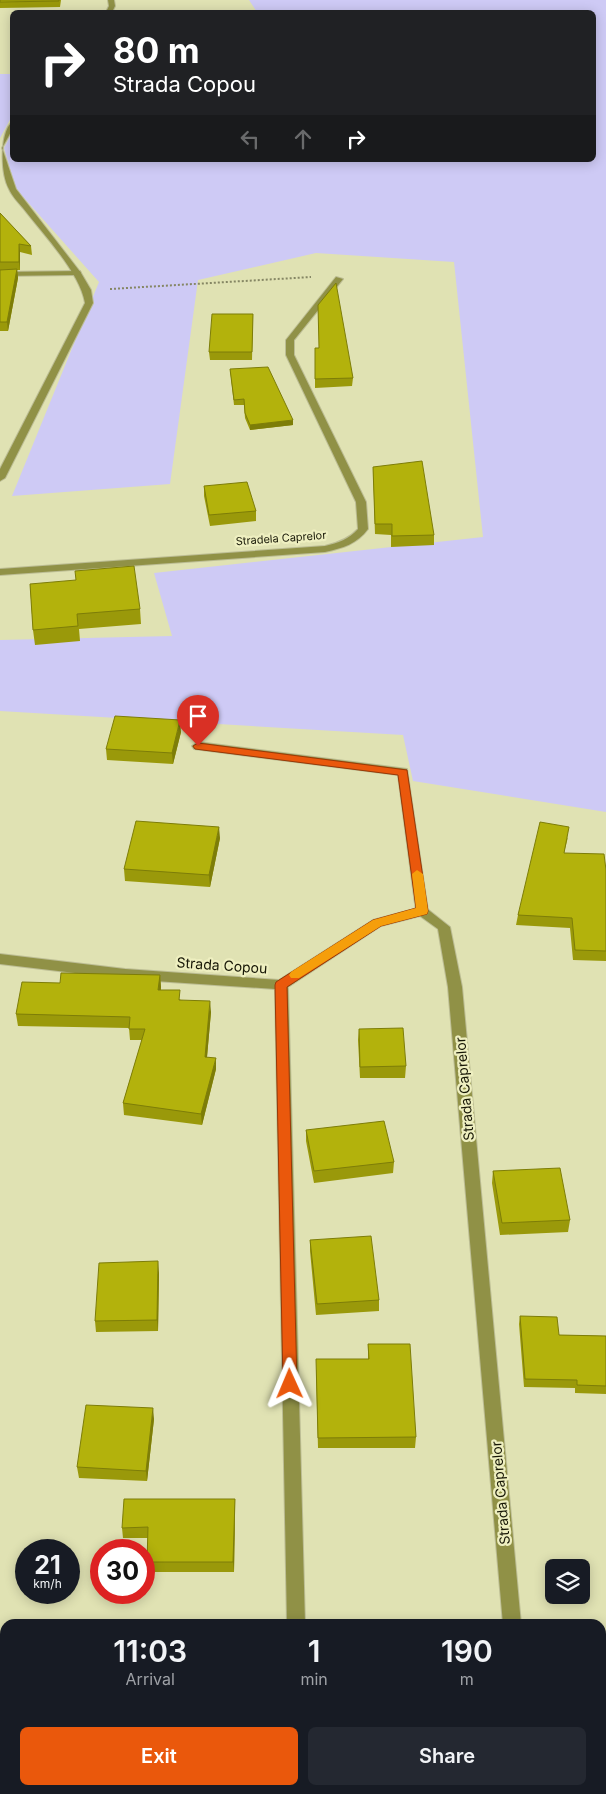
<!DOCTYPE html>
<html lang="en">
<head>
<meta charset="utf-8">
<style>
	:root { --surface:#171b24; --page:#242831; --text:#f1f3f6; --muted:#9ea1a6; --accent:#ea580c }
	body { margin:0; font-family:Inter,sans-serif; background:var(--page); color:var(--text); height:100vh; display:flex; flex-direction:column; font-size:19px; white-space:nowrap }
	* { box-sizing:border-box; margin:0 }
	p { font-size:16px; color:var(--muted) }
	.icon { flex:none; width:28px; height:28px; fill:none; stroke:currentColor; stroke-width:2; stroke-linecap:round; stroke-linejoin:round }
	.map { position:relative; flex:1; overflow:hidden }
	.sheet { position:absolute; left:0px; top:1619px; width:606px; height:176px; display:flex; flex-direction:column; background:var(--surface); border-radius:15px 15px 0 0; box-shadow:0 2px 12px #0003 }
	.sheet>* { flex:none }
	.top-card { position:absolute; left:10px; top:10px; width:586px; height:152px; border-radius:8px; box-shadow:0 2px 12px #0003; background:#202124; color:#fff; overflow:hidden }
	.buttons { position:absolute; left:545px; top:1559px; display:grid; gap:10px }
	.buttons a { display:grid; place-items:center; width:45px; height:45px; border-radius:8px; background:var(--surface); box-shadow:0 2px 12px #0003; font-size:25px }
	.speed { position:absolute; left:15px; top:1539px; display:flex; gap:10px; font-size:25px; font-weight:700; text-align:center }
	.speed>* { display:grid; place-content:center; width:65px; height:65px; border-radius:50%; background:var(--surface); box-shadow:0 2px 12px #0003; line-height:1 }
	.speed small { font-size:12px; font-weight:400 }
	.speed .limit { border:8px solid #d22; background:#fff; color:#111 }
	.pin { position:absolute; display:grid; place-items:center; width:42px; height:42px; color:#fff; margin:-51px -21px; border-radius:50% 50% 50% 0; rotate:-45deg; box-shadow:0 0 5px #0007 }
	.pin .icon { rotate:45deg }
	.me { position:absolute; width:55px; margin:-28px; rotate:359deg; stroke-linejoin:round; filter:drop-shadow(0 0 4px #0008) }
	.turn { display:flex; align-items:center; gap:18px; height:105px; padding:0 20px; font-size:22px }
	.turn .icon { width:65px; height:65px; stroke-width:2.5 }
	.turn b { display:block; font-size:35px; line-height:42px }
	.lanes { display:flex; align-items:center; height:48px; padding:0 20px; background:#0003; justify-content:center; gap:25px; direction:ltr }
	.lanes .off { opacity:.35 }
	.eta { display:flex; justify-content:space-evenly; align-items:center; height:85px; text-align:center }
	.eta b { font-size:30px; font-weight:600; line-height:35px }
	.button { display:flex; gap:10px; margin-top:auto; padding:10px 20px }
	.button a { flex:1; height:58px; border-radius:8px; background:var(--accent); color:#fff; font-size:20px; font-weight:600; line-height:58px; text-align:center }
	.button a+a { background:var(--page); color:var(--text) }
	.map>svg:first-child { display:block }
	.green { fill:#cecaf5 }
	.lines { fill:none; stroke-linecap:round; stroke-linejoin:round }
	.service-casing { stroke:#bcbd94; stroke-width:2 }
	.minor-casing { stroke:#bcbd94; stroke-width:2 }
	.tertiary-casing { stroke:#bcbd94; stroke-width:2 }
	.path { stroke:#858664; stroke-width:2; stroke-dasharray:2 2; stroke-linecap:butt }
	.service { fill:#909146; fill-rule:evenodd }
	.minor { fill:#909146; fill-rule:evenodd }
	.tertiary { fill:#909146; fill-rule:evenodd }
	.wall { fill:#9a990a }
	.shaded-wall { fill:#7d7d08 }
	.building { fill:#b3b20c; stroke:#7d7d08 }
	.route { fill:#ea580c; stroke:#983908 }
	.slow { fill:#f59e0b }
	.labels { text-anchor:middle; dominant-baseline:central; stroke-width:4.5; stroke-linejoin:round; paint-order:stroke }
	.far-street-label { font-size:11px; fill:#171706; stroke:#eeefc0 }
	.street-label { font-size:14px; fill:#171706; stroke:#eeefc0 }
</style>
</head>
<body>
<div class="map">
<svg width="606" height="1794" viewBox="0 0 606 1794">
	<rect width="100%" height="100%" fill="#e0e2b3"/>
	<!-- green -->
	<path class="green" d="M249,0H606V812L413,781L403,735L0,711V640L172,636L154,573L483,537L454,262L316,253L198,280L170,484L12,496L99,282L16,189L4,148L12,132V160H594V12H257Z
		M0,74H12V116L0,138Z"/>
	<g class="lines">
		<!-- service casing -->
		<g class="service-casing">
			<path id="service" d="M198,742L407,769L428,911L426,914H418L416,911L398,775L194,749L192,746Z"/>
		</g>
		<!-- minor casing -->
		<g class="minor-casing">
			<path id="minor" d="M80,271L81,273L77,275L0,276V272Z
				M336,277L343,279L294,340V355L366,502L368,529C357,544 343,548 325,552L0,575V569L325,546C338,543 349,539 358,529L356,502L286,355V340Z
				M422,907L426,908L450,927L462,987L521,1624H503L448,987L438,929L420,916L381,926L288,987L305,1624H287L275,989L125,979L0,964V954L125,969L279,980L373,920Z
				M290,1790H310V1794H290Z
				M517,1790H537V1794H517Z"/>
		</g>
		<!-- tertiary casing -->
		<g class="tertiary-casing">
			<path id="tertiary" d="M108,0H114L115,6L112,12H106L109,6Z
				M12,122V130L2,148L16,189L81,273L91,290L93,303L5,478L0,481V469L85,303C80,272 42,233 23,208C18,202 12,196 9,189C0,173 0,132 12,122Z"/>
		</g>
		<!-- path -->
		<path class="path" d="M110,289L311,277"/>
		<!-- service -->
		<use href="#service" class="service"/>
		<!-- minor -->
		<use href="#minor" class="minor"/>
		<!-- tertiary -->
		<use href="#tertiary" class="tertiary"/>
	</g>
	<!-- wall -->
	<path class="wall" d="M0,0H61L60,7L0,8Z
		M0,213L31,246L32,255L20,252V270H17L18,278L8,331H0Z
		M253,314L252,360H210L209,352Z
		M315,348H319L353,378L352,386L315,388Z
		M230,369L293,425L250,430L245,418L244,405H234Z
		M373,467L434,535V545L391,547V535L375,534Z
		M204,486L256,511V521L210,526L204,496Z
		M30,584L140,609L141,624L79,629L80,641L35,645L33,630Z
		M181,732L173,764L107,760L106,749Z
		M568,837L564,853L606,870V961L573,960L570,928L516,925L518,915Z
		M220,838L210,887L125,881L124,869Z
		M160,975L161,990L181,1000L211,1012L207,1057L216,1069L202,1125L124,1115L123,1103L142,1040H130L129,1028L18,1026L16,1014L60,983Z
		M359,1029L406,1066L405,1078H360L358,1040Z
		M306,1130L394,1162L393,1173L314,1183L306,1141Z
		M493,1171L570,1220L568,1232L500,1235L492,1183Z
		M310,1240L379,1300V1311L316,1315L310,1251Z
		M159,1273L158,1331L96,1332L95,1321Z
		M520,1316L559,1335L606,1336V1394L575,1393V1388L524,1387L519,1324Z
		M368,1344L416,1437L415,1448H318L316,1370L368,1359Z
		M154,1419L147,1481L79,1478L77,1467Z
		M235,1499V1509L234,1572H148L147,1562L148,1538H123L122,1528Z"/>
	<!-- shaded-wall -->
	<path class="shaded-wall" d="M19,244L20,252V270L19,262Z
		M17,269L18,278L8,331L7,322Z
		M293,420V425L250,430V425Z
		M180,720L181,732L173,764L172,753Z
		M219,827L220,838L210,887L209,875Z
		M160,975L161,987L159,1002L158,990Z
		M210,1001L211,1012L206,1068L205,1057Z
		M216,1058V1069L202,1125L201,1114Z
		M158,1261L159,1273L158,1331L157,1320Z
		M153,1408L154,1419L147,1481L146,1471Z
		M235,1499V1509L234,1572L233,1562Z"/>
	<!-- building -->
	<path class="building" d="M0,0H59V1L0,2Z
		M0,213L31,246L19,244V262H0Z
		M17,269L7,322H0V270Z
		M336,283L353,378L315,379V348H319L318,305Z
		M212,314H253L252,352H209Z
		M268,367L293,420L250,425L245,413L244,399L234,400L230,369Z
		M422,461L434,535L392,536V524H375L373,467Z
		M247,482L256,511L209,515L204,486Z
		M134,566L140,609L77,614L78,626L33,630L30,584L76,580L75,571Z
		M115,716L180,720L172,753L106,749Z
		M136,821L219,827L209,875L124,869Z
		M540,822L569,827L564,853L604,854L606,870V951L575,950L572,918L518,915Z
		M61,973L160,975L158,990H180L179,1000L210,1001L205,1057L216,1058L201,1114L123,1103L145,1029H129L130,1017L16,1014L22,982L60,983Z
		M403,1028L406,1066L360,1067L359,1029Z
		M384,1121L394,1162L314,1171L306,1130Z
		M560,1168L570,1220L502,1223L493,1171Z
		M371,1236L379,1300L317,1304L310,1240Z
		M158,1261L157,1320L95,1321L99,1263Z
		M520,1316L557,1317L559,1335L606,1336V1386L577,1385V1380L525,1379Z
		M368,1344H410L416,1437L318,1438L316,1359H369Z
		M86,1405L153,1408L146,1471L77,1467Z
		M124,1499H235L233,1562H147L148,1527L122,1528Z"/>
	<!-- route -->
	<path class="route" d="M198,743L407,770L428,911L427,914L381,926L287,987L297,1384L295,1389L290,1391L285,1389L283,1384L275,985L276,982L373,920L416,908L398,775L195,749L193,746Z"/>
	<!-- slow -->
	<path class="slow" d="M417,870L423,874L428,911L427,914L381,926L299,978H291L289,975L291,972L373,920L416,908L412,874Z"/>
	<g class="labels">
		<!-- far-street labels -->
		<g class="far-street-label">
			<text transform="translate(281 538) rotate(-4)">Stradela Caprelor</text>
		</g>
		<!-- street labels -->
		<g class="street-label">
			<text transform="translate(222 965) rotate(4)">Strada Copou</text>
			<text transform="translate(464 1089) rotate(-95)">Strada Caprelor</text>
			<text transform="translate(500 1493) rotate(-95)">Strada Caprelor</text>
		</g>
	</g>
</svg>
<div class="buttons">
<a><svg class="icon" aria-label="layers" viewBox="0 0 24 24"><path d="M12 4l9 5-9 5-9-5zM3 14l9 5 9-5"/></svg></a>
</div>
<div class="speed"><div>21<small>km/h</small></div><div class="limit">30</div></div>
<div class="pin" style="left:198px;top:746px;background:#d93025"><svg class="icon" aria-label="arrive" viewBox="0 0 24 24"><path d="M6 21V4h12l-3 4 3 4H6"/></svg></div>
<svg class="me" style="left:290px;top:1384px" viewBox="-20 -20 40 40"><path d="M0-17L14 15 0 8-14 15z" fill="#ea580c" stroke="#fff" stroke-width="4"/></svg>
<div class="top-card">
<div class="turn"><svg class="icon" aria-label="right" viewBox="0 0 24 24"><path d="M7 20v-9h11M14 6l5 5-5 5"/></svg><div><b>80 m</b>Strada Copou</div></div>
<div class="lanes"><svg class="icon off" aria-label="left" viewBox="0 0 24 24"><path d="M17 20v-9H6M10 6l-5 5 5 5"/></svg><svg class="icon off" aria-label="ahead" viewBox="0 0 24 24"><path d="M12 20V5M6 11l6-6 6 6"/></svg><svg class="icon" aria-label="right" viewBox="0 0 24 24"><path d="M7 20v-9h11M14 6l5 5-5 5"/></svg></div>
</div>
<section class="sheet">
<div class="eta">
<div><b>11:03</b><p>Arrival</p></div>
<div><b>1</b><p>min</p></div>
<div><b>190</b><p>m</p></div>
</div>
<div class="button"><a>Exit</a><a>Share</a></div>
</section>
</div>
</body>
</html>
